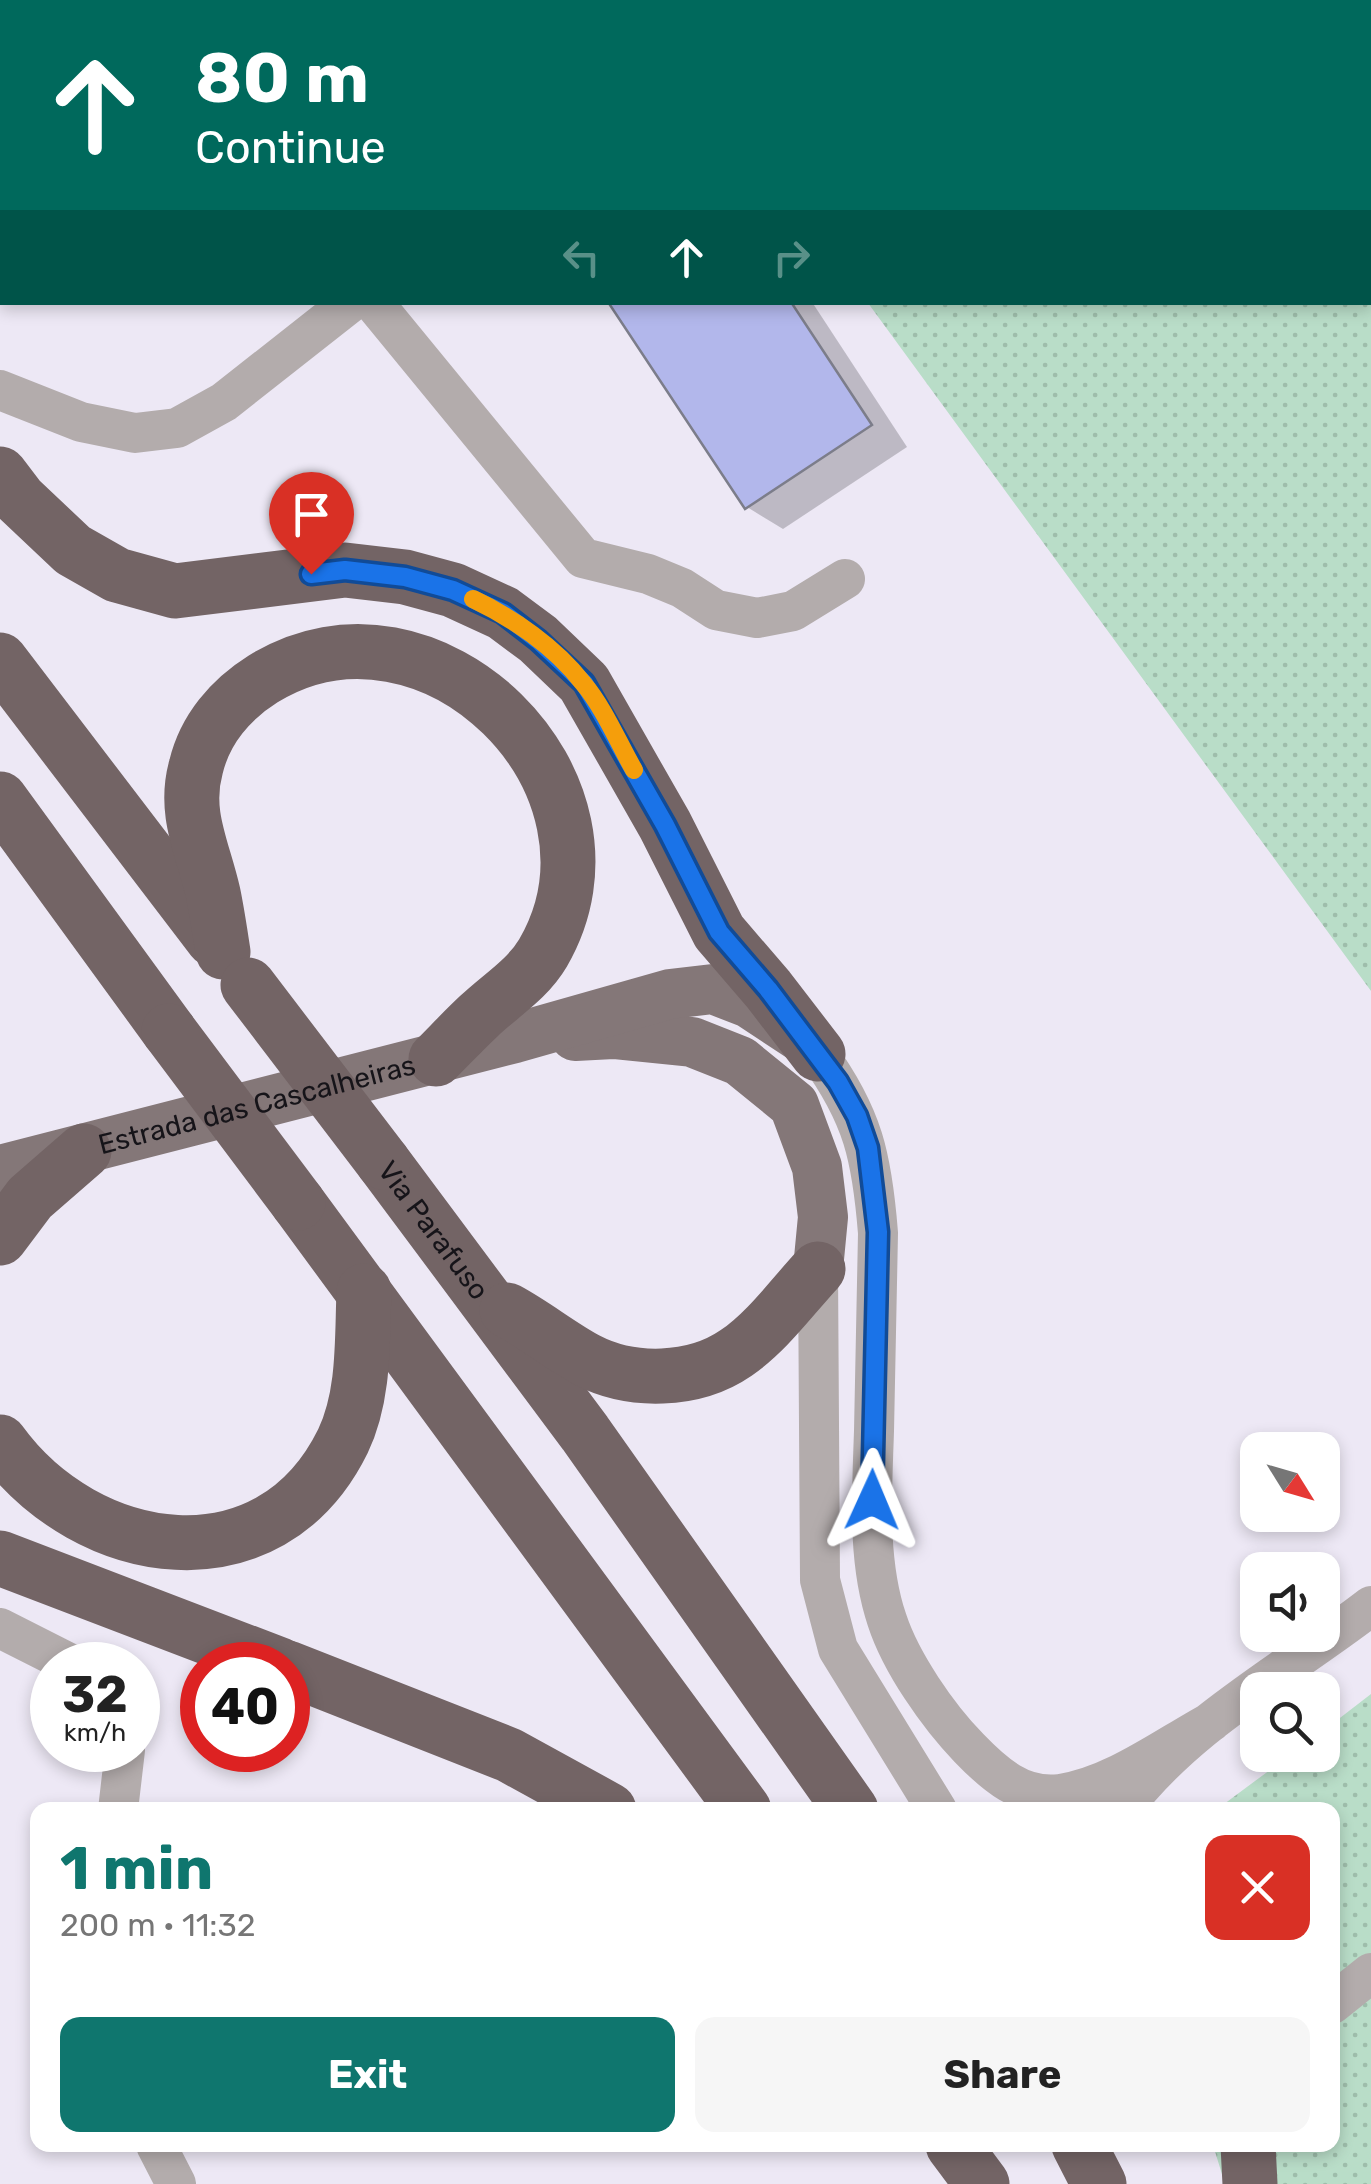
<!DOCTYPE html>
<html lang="en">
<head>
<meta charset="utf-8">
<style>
	:root { --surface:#fff; --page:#f6f6f6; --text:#222; --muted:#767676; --accent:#0f766e }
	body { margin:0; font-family:Rubik,sans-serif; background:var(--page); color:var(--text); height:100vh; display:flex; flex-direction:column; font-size:38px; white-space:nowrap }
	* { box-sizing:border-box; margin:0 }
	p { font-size:32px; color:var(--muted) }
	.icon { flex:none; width:55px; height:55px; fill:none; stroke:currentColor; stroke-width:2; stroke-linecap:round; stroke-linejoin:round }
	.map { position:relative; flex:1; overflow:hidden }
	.sheet { position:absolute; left:30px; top:1802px; width:1310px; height:350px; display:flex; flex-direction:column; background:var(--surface); border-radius:20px; box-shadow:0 5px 15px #0003 }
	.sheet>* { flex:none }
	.top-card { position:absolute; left:0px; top:0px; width:1372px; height:305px; box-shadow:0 5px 15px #0003; background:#00695c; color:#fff; overflow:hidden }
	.needle { width:65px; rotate:127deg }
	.buttons { position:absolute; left:1240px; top:1432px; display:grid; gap:20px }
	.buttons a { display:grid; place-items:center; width:100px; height:100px; border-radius:20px; background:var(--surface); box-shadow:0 5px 15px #0003; font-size:50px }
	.speed { position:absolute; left:30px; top:1642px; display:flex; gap:20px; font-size:50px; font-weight:700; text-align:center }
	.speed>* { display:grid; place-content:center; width:130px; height:130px; border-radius:50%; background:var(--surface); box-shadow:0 5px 15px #0003; line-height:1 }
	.speed small { font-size:25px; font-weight:400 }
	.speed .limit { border:15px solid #d22; background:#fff; color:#111 }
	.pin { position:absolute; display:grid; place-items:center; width:85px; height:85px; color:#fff; margin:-102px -42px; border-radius:50% 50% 50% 0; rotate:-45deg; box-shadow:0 0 10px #0007 }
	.pin .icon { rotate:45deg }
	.me { position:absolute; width:110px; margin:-55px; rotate:1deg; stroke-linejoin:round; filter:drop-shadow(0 0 8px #0008) }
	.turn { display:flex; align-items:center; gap:35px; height:210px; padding:0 30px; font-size:45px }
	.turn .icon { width:130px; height:130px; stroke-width:2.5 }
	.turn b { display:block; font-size:70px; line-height:85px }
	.lanes { display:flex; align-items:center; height:95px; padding:0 30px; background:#0003; justify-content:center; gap:50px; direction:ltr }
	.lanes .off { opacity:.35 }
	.round { display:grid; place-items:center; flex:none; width:105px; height:105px; border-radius:20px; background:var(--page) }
	.head { display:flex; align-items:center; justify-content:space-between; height:170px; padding:0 30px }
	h1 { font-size:60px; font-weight:700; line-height:75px; color:var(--accent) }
	.cta { display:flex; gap:20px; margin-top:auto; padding:20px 30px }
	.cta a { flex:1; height:115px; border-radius:20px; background:var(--accent); color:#fff; font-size:40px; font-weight:700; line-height:115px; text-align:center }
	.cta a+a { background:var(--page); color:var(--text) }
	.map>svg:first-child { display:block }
	.grass { fill:url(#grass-dots) }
	.shadow { fill:#0003 }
	.building { fill:#b2b7eb; stroke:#7c7d8a; stroke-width:2.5 }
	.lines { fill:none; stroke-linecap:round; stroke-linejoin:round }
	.minor { stroke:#b3acac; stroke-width:40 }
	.major { stroke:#847778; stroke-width:50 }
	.highway { stroke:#736465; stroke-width:55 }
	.highway-bridge { stroke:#736465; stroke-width:55 }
	.route-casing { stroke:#114b97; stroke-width:25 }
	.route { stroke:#1a73e8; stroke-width:18 }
	.slow { stroke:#f59e0b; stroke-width:18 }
	.labels { text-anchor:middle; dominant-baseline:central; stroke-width:10; stroke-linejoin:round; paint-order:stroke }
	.street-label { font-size:28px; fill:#161419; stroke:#f9f6fe }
</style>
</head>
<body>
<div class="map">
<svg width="1371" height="2184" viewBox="0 0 1371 2184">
	<defs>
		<pattern id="grass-dots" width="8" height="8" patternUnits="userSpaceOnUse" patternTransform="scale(2.5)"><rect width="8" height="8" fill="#b9ddc8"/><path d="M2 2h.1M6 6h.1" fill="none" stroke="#9ebdab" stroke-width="1.8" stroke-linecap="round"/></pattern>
	</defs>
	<rect width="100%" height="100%" fill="#ede8f5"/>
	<!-- grass -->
	<path class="grass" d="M647,0H1371V991L868,303L1370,302V2Z
		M1371,1694V2184H1225L1213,2145H1332V1810H1216L1290,1755H1322L1323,1731Z"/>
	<!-- shadow -->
	<path class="shadow" d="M611,302H812L907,447L783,529L747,507Z"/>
	<!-- building -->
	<path class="building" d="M608,302H791L872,425L745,509Z"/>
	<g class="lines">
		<!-- minor -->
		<path class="minor" d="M426,0L428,2
			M373,302L583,558L648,574L682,588L716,610L757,618L793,611L845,579
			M0,390L81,422L135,433L177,428L224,402L351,302
			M818,1054C863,1116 872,1157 878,1233C877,1299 875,1365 874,1431C872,1493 867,1561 887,1620C901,1663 938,1716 969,1748C994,1774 1022,1799 1060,1794C1114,1786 1165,1747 1211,1722
			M818,1269L820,1580L838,1649L937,1810
			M0,1628L73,1665
			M118,1810L125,1750
			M1122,1810C1186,1724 1287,1671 1371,1606
			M1332,2004L1371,1973
			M156,2145L176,2184"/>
		<!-- major -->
		<g class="major">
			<path d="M575,1036L613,1034L692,1042L740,1061L794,1105L817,1167L823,1217L818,1269"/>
			<path id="s1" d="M0,1170L515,1038L670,994L713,989L749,1003L799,1036"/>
		</g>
		<!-- highway -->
		<g class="highway">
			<path d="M0,474L19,499L73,550L117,575L175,591L345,570L405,577L453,590L503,613L538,639L584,683L665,825L719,932L768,989L818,1054"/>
			<path d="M0,660L213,939"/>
			<path d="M0,799L169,1031"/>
			<path d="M223,952C220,933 217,912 213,893C203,849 183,813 196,767C205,729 231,699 263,679C430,576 641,784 543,953C527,980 501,995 479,1016C464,1030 450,1045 436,1059"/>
			<path id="s2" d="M383,1162L585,1433L851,1810"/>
			<path d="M298,1203L744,1810"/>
			<path d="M0,1238L30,1198L84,1151"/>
			<path d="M507,1310C535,1325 559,1345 587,1360C631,1383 694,1382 736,1353C767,1332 792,1297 818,1269"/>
			<path d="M0,1442C87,1562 270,1590 343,1441C365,1395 362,1340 364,1291"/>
			<path d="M0,1558L280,1665"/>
			<path d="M288,1668L509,1755L609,1810"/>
			<path d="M953,2145L982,2184"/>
			<path d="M1079,2145L1099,2184"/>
			<path d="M1248,2145L1250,2184"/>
		</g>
		<!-- highway-bridge -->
		<path class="highway-bridge" d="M248,985L383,1162
			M169,1031L298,1203"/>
	</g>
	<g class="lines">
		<!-- route casing -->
		<g class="route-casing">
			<path id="route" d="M311,574L345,570L405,577L453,590L503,613L538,640L584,683L665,825L719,932L768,989L838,1082L857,1116L868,1148L878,1232L872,1500"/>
		</g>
		<!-- route -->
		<use href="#route" class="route"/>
		<!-- slow -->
		<path class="slow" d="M473,599C513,618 555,647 583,683C604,708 618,742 634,770"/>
	</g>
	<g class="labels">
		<!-- street labels -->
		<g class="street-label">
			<text stroke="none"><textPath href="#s1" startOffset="265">Estrada das Cascalheiras</textPath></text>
			<text stroke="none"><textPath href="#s2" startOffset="85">Via Parafuso</textPath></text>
		</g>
	</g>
</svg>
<div class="buttons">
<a><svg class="needle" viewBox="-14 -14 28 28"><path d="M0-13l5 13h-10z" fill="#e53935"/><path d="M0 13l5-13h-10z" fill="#767676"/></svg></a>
<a><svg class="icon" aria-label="sound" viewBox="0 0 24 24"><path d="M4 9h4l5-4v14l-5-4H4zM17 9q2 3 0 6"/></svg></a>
<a><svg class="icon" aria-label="search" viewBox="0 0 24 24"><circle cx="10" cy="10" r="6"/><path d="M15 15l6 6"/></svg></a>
</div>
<div class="speed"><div>32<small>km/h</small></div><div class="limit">40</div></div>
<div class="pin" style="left:311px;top:574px;background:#d93025"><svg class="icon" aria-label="arrive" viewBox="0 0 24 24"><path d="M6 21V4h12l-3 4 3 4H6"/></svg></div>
<svg class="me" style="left:872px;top:1500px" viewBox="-20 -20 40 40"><path d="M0-17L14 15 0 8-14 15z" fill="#1a73e8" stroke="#fff" stroke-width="4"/></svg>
<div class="top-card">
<div class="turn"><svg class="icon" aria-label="ahead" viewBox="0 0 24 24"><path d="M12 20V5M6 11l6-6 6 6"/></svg><div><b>80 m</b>Continue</div></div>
<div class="lanes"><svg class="icon off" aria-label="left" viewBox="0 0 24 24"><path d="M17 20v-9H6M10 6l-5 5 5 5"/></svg><svg class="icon" aria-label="ahead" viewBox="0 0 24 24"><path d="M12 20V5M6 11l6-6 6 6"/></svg><svg class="icon off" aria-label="right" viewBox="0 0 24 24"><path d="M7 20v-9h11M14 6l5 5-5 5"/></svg></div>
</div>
<section class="sheet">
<div class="head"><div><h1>1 min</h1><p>200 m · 11:32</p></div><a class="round" style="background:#d93025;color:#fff"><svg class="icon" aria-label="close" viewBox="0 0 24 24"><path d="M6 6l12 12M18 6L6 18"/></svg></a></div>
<div class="cta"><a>Exit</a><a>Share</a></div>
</section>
</div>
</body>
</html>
